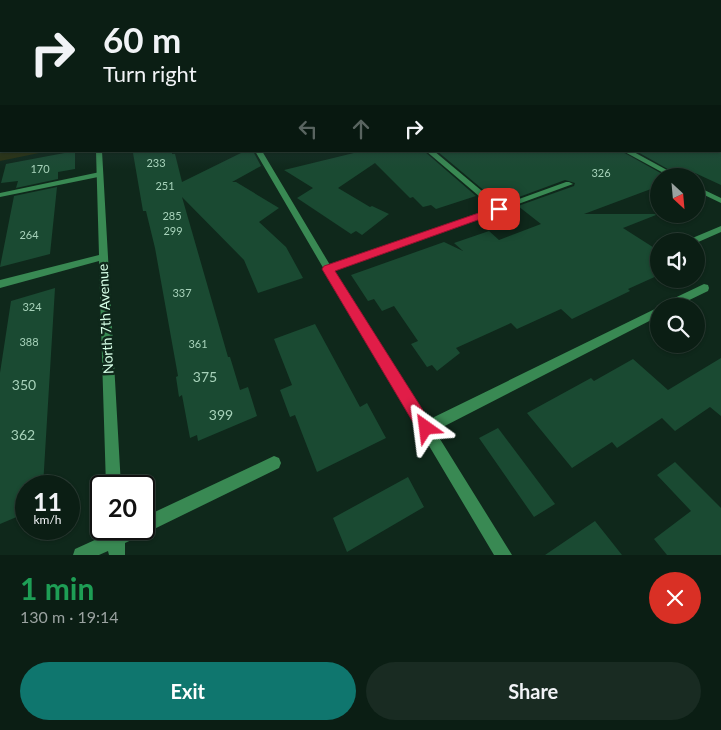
<!DOCTYPE html>
<html lang="en">
<head>
<meta charset="utf-8">
<style>
	:root { --surface:#0b1e14; --page:#192b22; --text:#f1f3f6; --muted:#9aa2a0; --line:#2b3c34; --accent:#0f766e }
	body { margin:0; font-family:Lato,sans-serif; background:var(--page); color:var(--text); height:100vh; display:flex; flex-direction:column; font-size:19px; white-space:nowrap }
	* { box-sizing:border-box; margin:0 }
	p { font-size:16px; color:var(--muted) }
	.icon { flex:none; width:28px; height:28px; fill:none; stroke:currentColor; stroke-width:2; stroke-linecap:round; stroke-linejoin:round }
	.map { position:relative; height:555px; overflow:hidden }
	.panel { display:flex; flex-direction:column; background:var(--surface); flex:1 }
	.panel>* { flex:none }
	.hud { position:absolute; left:0px; top:0px; width:721px; height:152px; box-shadow:0 1px 4px #0004,0 0 0 1px var(--line); background:#0b1e14; color:var(--text); overflow:hidden }
	.needle { width:32px; rotate:154deg }
	.controls { position:absolute; left:650px; top:168px; display:grid; gap:10px }
	.controls a { display:grid; place-items:center; width:55px; height:55px; border-radius:50%; background:var(--surface); box-shadow:0 1px 4px #0004,0 0 0 1px var(--line); font-size:25px }
	.speed { position:absolute; left:15px; top:475px; display:flex; gap:10px; font-size:25px; font-weight:700; text-align:center }
	.speed>* { display:grid; place-content:center; width:65px; height:65px; border-radius:50%; background:var(--surface); box-shadow:0 1px 4px #0004,0 0 0 1px var(--line); line-height:1 }
	.speed small { font-size:12px; font-weight:400 }
	.speed .limit { border:2px solid #111; border-radius:8px; background:#fff; color:#111 }
	.pin { position:absolute; display:grid; place-items:center; width:42px; height:42px; color:#fff; margin:-21px; border-radius:10px; box-shadow:0 2px 8px #0006 }
	.me { position:absolute; width:55px; margin:-28px; rotate:329deg; stroke-linejoin:round; filter:drop-shadow(0 0 4px #0008) }
	.turn { display:flex; align-items:center; gap:18px; height:105px; padding:0 20px; font-size:22px }
	.turn .icon { width:65px; height:65px; stroke-width:2.5 }
	.turn b { display:block; font-size:35px; line-height:42px }
	.lanes { display:flex; align-items:center; height:48px; padding:0 20px; background:#0003; justify-content:center; gap:25px; direction:ltr }
	.lanes .off { opacity:.35 }
	.round { display:grid; place-items:center; flex:none; width:52px; height:52px; border-radius:26px; background:var(--page) }
	.head { display:flex; align-items:center; justify-content:space-between; height:85px; padding:0 20px }
	h1 { font-size:30px; font-weight:700; line-height:38px; color:#1e9e55 }
	.cta { display:flex; gap:10px; margin-top:auto; padding:10px 20px }
	.cta a { flex:1; height:58px; border-radius:30px; background:var(--accent); color:#fff; font-size:20px; font-weight:700; line-height:58px; text-align:center }
	.cta a+a { background:var(--page); color:var(--text) }
	.map>svg:first-child { display:block }
	.green { fill:#2a3212 }
	.building { fill:#1a4a32 }
	.lines { fill:none; stroke-linecap:round; stroke-linejoin:round }
	.service { fill:#398953; fill-rule:evenodd }
	.minor { fill:#398953; fill-rule:evenodd }
	.trunk { fill:#57b9f8; fill-rule:evenodd }
	.route { fill:#e11d48; stroke:#92132f }
	.labels { text-anchor:middle; dominant-baseline:central; stroke-width:5; stroke-linejoin:round; paint-order:stroke }
	.number-label { font-size:11px; fill:#a7d2ba }
	.street-label { font-size:14px; fill:#d6ffe7; stroke:#0f281b }
	.near-number-label { font-size:14px; fill:#a7d2ba }
</style>
</head>
<body>
<div class="map">
<svg width="721" height="555" viewBox="0 0 721 555">
	<rect width="100%" height="100%" fill="#0f281b"/>
	<!-- green -->
	<path class="green" d="M0,140L1,151H49L0,161Z"/>
	<!-- building -->
	<path class="building" d="M75,151V169L58,172V179L16,188L18,181L1,183L6,164Z
		M143,151H172V154H175L182,182L245,151H253L261,166L232,182H236L279,208L259,222L286,247L303,278L258,293L244,260L182,197L228,357H230L240,390L248,387L257,416L198,441L197,435L190,438L182,395L179,397L176,377L178,376L155,248L146,211H143L133,153Z
		M362,151H424L476,196L436,209L431,205L423,207L413,197L410,198L375,163L338,188L370,207L372,206L389,214L362,235L356,231L351,234L297,198L313,188L284,170Z
		M437,151H621L666,176H659V186L584,214H655L656,215L623,228L659,251V275L628,289L630,291L572,319L561,309L517,329L511,323L456,348L460,353L437,371L432,365L427,367L411,344L418,341L394,306L382,311L374,299L368,301L351,275L444,242L463,251L454,243L489,231L499,240L541,224L518,206L574,186L575,183L565,180L511,200L494,190L487,193Z
		M636,151H721V185L695,173L680,176Z
		M57,187L50,254L0,267L14,196Z
		M55,288L43,486H26V513L0,524V373L11,301Z
		M315,324L360,407L367,403L386,438L317,472L295,415L290,417L280,390L292,385L274,339Z
		M721,358V416L710,407L675,431L662,418L617,448L612,442L572,468L527,413L591,378L594,381L633,359L668,390Z
		M498,428L555,504L534,517L479,438Z
		M675,462L721,508V555H667L654,539L691,511L657,475Z
		M408,477L424,507L347,552L333,518Z
		M595,521L622,555H545Z"/>
	<g class="lines">
		<!-- service -->
		<path class="service" d="M0,119H1V123H0Z
			M255,151H262L330,265L493,208L426,151H434L500,206L566,182H569L573,184L334,271L428,420L659,307V316L435,431L512,555H494L325,271Z
			M100,172H103V176L0,197V193Z
			M704,284L708,285L709,288L708,291L677,306H663L664,303Z"/>
		<!-- minor -->
		<path class="minor" d="M96,151H102L121,486H106L99,261L0,288V280L99,255Z
			M623,151H632L678,176H669Z
			M696,186L721,198V203L696,191Z
			M721,226V232L696,243V241H688L690,239Z
			M274,456L279,458L281,463L279,468L150,531L143,532L142,535L125,543V555H109L108,551L99,555H73L75,549L108,534V529H144V517Z"/>
		<!-- trunk -->
		<path class="trunk" d="M0,93H1V97H0Z"/>
	</g>
	<!-- sky -->
	<linearGradient id="sky" x2="0" y2="1"><stop stop-color="#08160f"/><stop offset="0.54" stop-color="#31484a"/><stop offset="1" stop-color="#31484a" stop-opacity="0"/></linearGradient>
	<rect width="721" height="169" fill="url(#sky)"/>
	<!-- route -->
	<path class="route" d="M499,206L503,207V211L335,271L431,423L434,428L431,434L426,436L420,434L322,269L324,266Z"/>
	<g class="labels">
		<!-- number labels -->
		<g class="number-label">
			<text x="156" y="162">233</text>
			<text x="40" y="168">170</text>
			<text x="601" y="172">326</text>
			<text x="165" y="185">251</text>
			<text x="172" y="215">285</text>
			<text x="173" y="230">299</text>
			<text x="29" y="234">264</text>
			<text x="182" y="292">337</text>
			<text x="32" y="306">324</text>
			<text x="29" y="341">388</text>
			<text x="198" y="343">361</text>
		</g>
		<!-- street labels -->
		<g class="street-label">
			<text transform="translate(105 319) rotate(-93)">North 7th Avenue</text>
		</g>
		<!-- near-number labels -->
		<g class="near-number-label">
			<text x="205" y="376">375</text>
			<text x="24" y="384">350</text>
			<text x="221" y="414">399</text>
			<text x="23" y="434">362</text>
		</g>
	</g>
</svg>
<div class="controls">
<a><svg class="needle" viewBox="-14 -14 28 28"><path d="M0-13l5 13h-10z" fill="#e53935"/><path d="M0 13l5-13h-10z" fill="#9aa2a0"/></svg></a>
<a><svg class="icon" aria-label="sound" viewBox="0 0 24 24"><path d="M4 9h4l5-4v14l-5-4H4zM17 9q2 3 0 6"/></svg></a>
<a><svg class="icon" aria-label="search" viewBox="0 0 24 24"><circle cx="10" cy="10" r="6"/><path d="M15 15l6 6"/></svg></a>
</div>
<div class="speed"><div>11<small>km/h</small></div><div class="limit">20</div></div>
<div class="pin" style="left:499px;top:209px;background:#d93025"><svg class="icon" aria-label="arrive" viewBox="0 0 24 24"><path d="M6 21V4h12l-3 4 3 4H6"/></svg></div>
<svg class="me" style="left:426px;top:428px" viewBox="-20 -20 40 40"><path d="M0-17L14 15 0 8-14 15z" fill="#e11d48" stroke="#fff" stroke-width="4"/></svg>
<div class="hud">
<div class="turn"><svg class="icon" aria-label="right" viewBox="0 0 24 24"><path d="M7 20v-9h11M14 6l5 5-5 5"/></svg><div><b>60 m</b>Turn right</div></div>
<div class="lanes"><svg class="icon off" aria-label="left" viewBox="0 0 24 24"><path d="M17 20v-9H6M10 6l-5 5 5 5"/></svg><svg class="icon off" aria-label="ahead" viewBox="0 0 24 24"><path d="M12 20V5M6 11l6-6 6 6"/></svg><svg class="icon" aria-label="right" viewBox="0 0 24 24"><path d="M7 20v-9h11M14 6l5 5-5 5"/></svg></div>
</div>
</div>
<section class="panel">
<div class="head"><div><h1>1 min</h1><p>130 m · 19:14</p></div><a class="round" style="background:#d93025;color:#fff"><svg class="icon" aria-label="close" viewBox="0 0 24 24"><path d="M6 6l12 12M18 6L6 18"/></svg></a></div>
<div class="cta"><a>Exit</a><a>Share</a></div>
</section>
</body>
</html>
